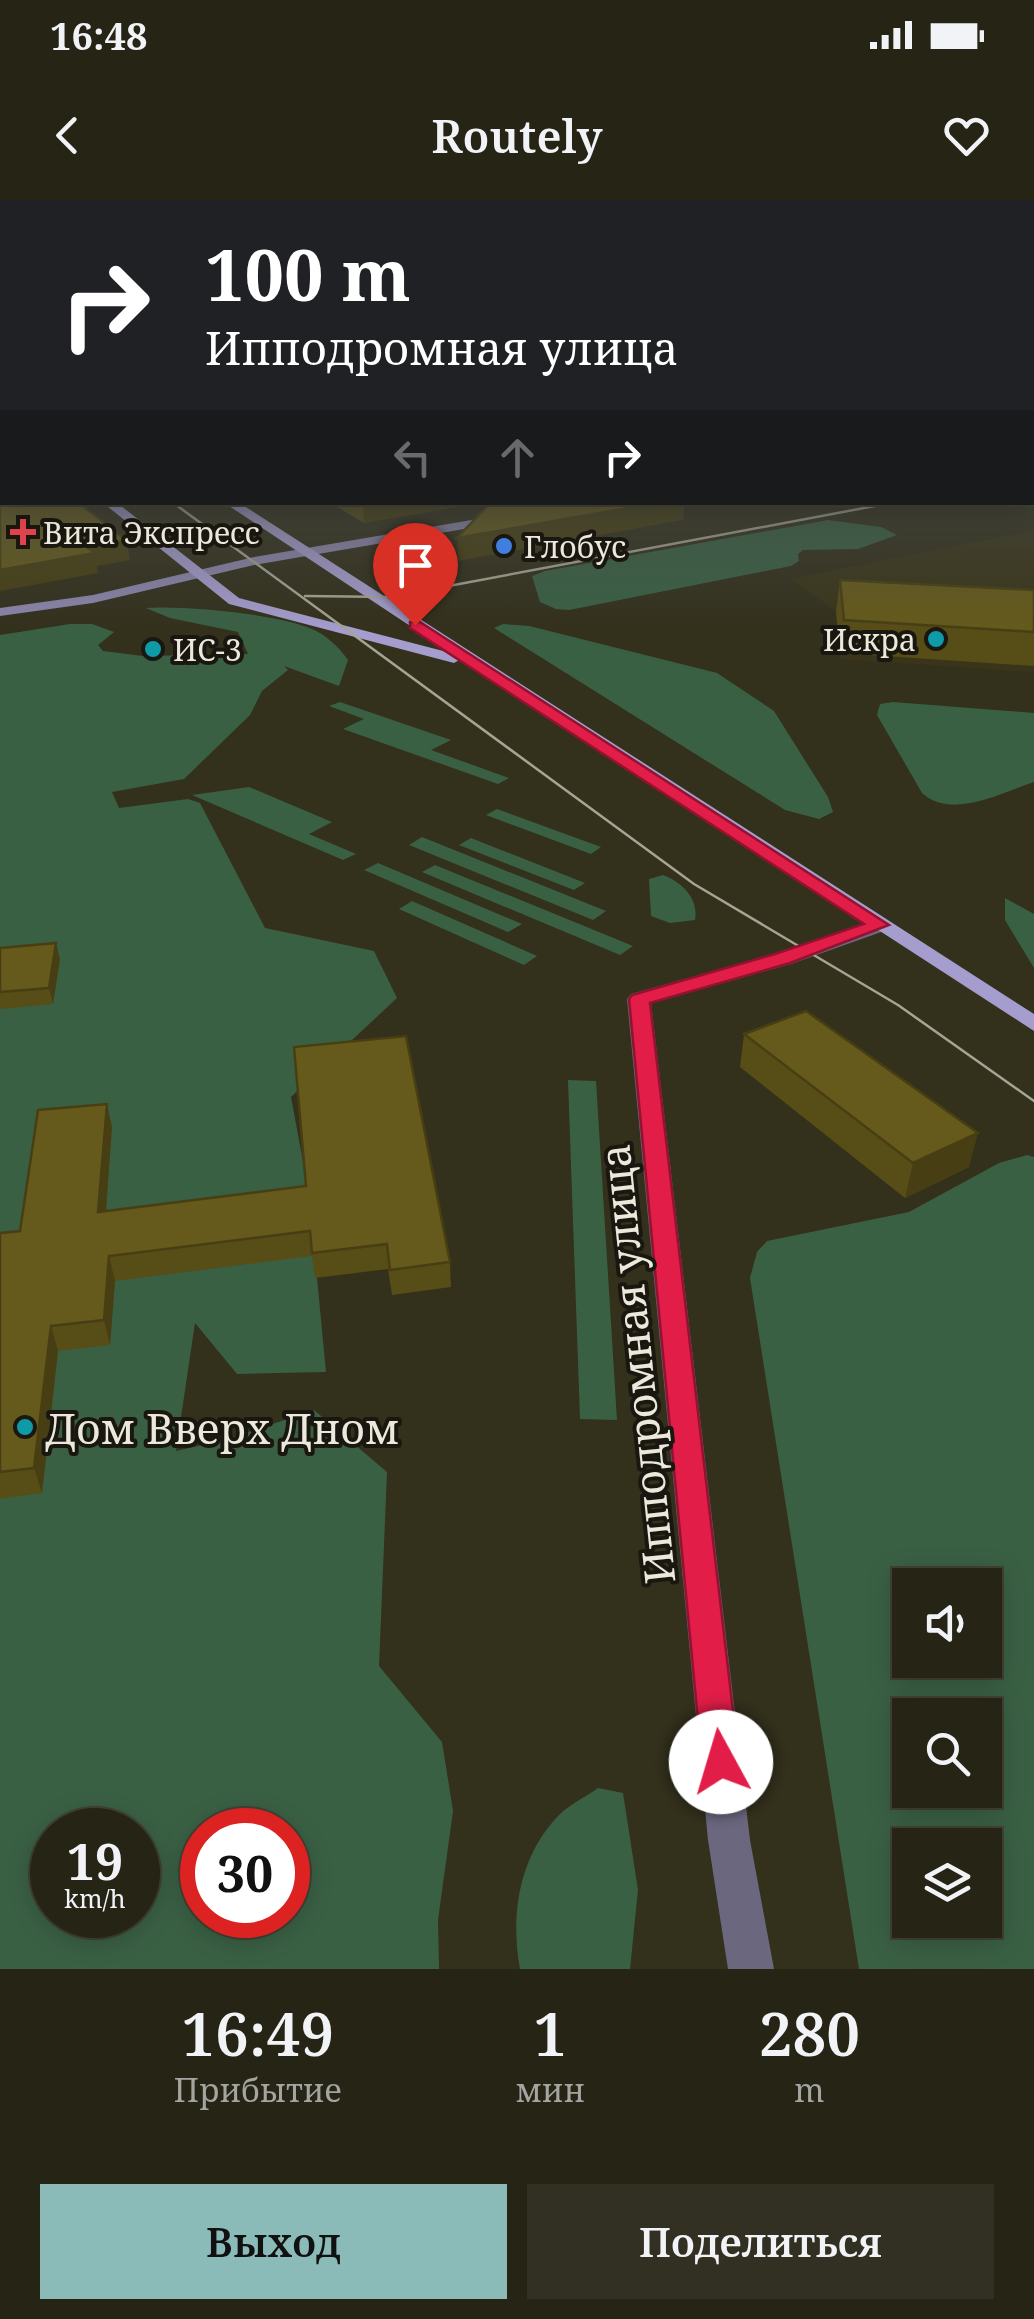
<!DOCTYPE html>
<html lang="ru">
<head>
<meta charset="utf-8">
<style>
	:root { --surface:#262415; --page:#323022; --text:#f1f3f6; --muted:#a4a4a0; --line:#424134; --accent:#8bbbb9 }
	body { margin:0; font-family:"Noto Serif",serif; background:var(--page); color:var(--text); height:100vh; display:flex; flex-direction:column; font-size:38px; white-space:nowrap }
	* { box-sizing:border-box; margin:0 }
	p { font-size:32px; color:var(--muted) }
	.icon { flex:none; width:55px; height:55px; fill:none; stroke:currentColor; stroke-width:2; stroke-linecap:round; stroke-linejoin:round }
	.map { position:relative; height:1769px; overflow:hidden }
	.details { display:flex; flex-direction:column; background:var(--surface); flex:1 }
	.details>* { flex:none }
	.guide { position:absolute; left:0px; top:0px; width:1035px; height:305px; box-shadow:0 5px 25px #0003,0 0 0 2px var(--line); background:#202124; color:#fff; overflow:hidden }
	.tools { position:absolute; left:892px; top:1368px; display:grid; gap:20px }
	.tools a { display:grid; place-items:center; width:110px; height:110px; border-radius:0px; background:var(--surface); box-shadow:0 5px 25px #0003,0 0 0 2px var(--line); font-size:50px }
	.speed { position:absolute; left:30px; top:1608px; display:flex; gap:20px; font-size:50px; font-weight:700; text-align:center }
	.speed>* { display:grid; place-content:center; width:130px; height:130px; border-radius:50%; background:var(--surface); box-shadow:0 5px 25px #0003,0 0 0 2px var(--line); line-height:1 }
	.speed small { font-size:25px; font-weight:400 }
	.speed .limit { border:15px solid #d22; background:#fff; color:#111 }
	.pin { position:absolute; display:grid; place-items:center; width:85px; height:85px; color:#fff; margin:-102px -42px; border-radius:50% 50% 50% 0; rotate:-45deg; box-shadow:0 0 10px #0007 }
	.pin .icon { rotate:45deg }
	.me { position:absolute; width:110px; margin:-55px; rotate:354deg; stroke-linejoin:round; filter:drop-shadow(0 0 8px #0008) }
	.turn { display:flex; align-items:center; gap:35px; height:210px; padding:0 40px; font-size:45px }
	.turn .icon { width:130px; height:130px; stroke-width:2.5 }
	.turn b { display:block; font-size:70px; line-height:85px }
	.lanes { display:flex; align-items:center; height:95px; padding:0 40px; background:#0003; justify-content:center; gap:50px; direction:ltr }
	.lanes .off { opacity:.35 }
	.eta { display:flex; justify-content:space-evenly; align-items:center; height:170px; text-align:center }
	.eta b { font-size:60px; font-weight:600; line-height:70px }
	.button { display:flex; gap:20px; margin-top:auto; padding:20px 40px }
	.button a { flex:1; height:115px; border-radius:0px; background:var(--accent); color:#111; font-size:40px; font-weight:600; line-height:115px; text-align:center }
	.button a+a { background:var(--page); color:var(--text) }
	.status { display:flex; justify-content:space-between; align-items:center; height:70px; padding:0 50px; background:var(--surface); direction:ltr }
	.status svg { height:28px; fill:currentColor }
	header { display:flex; justify-content:space-between; align-items:center; height:130px; padding:0 40px; background:var(--surface); font-size:45px; font-weight:600 }
	.map>svg:first-child { display:block }
	.built { fill:#3a351a }
	.green { fill:#3a6044; fill-rule:evenodd }
	.lines { fill:none; stroke-linecap:round; stroke-linejoin:round }
	.street { fill:#6b677f; fill-rule:evenodd }
	.secondary { fill:#8c85ab; fill-rule:evenodd }
	.primary { fill:#a59dce; fill-rule:evenodd }
	.tram { stroke:#a6a494; stroke-width:2.5 }
	.wall { fill:#574d17 }
	.shaded-wall { fill:#473f13 }
	.building { fill:#655a1b; stroke:#473f13; stroke-width:2.5 }
	.route { fill:#e11d48; stroke:#92132f; stroke-width:2.5 }
	.health-dot { fill:#e0444e; stroke:#19170f; stroke-width:4 }
	.shop-dot { fill:#3f7fe0; stroke:#19170f; stroke-width:4 }
	.culture-dot { fill:#0f9aa8; stroke:#19170f; stroke-width:4 }
	.labels { text-anchor:middle; dominant-baseline:central; stroke-width:8; stroke-linejoin:round; paint-order:stroke }
	.far-poi-label { font-size:30px; fill:#ebe9dc; stroke:#19170f; text-anchor:start }
	.near-street-label { font-size:42px; fill:#ebe9dc; stroke:#19170f }
	.near-poi-label { font-size:42px; fill:#ebe9dc; stroke:#19170f; text-anchor:start }
</style>
</head>
<body>
<div class="status"><b>16:48</b><svg viewBox="0 0 49 12"><path d="M0 12V9h3v3zM5 12V6h3v6zM10 12V3h3v9zM15 12V0h3v12zM26 1h20v11H26zM47 4h2v5h-2z"/></svg></div>
<header><svg class="icon" aria-label="back" viewBox="0 0 24 24"><path d="M15 5l-7 7 7 7"/></svg>Routely<svg class="icon" aria-label="heart" viewBox="0 0 24 24"><path d="M12 20l-8-8c-3-5 5-10 8-4 3-6 11-1 8 4z"/></svg></header>
<div class="map">
<svg width="1034" height="1769" viewBox="0 0 1034 1769">
	<rect width="100%" height="100%" fill="#33301c"/>
	<!-- built -->
	<path class="built" d="M1034,330V472L840,459L836,411L790,379Z"/>
	<!-- green -->
	<path class="green" d="M828,320L881,327L897,335L858,349L803,350L798,354L799,361L791,366L569,410L556,409L540,402L532,376L545,371Z
		M146,408C184,405 277,414 312,429C326,435 339,447 348,460L339,486L284,466L288,470L262,491L250,515L184,579L112,592L119,608L188,599L200,603L265,728L374,751L397,798L291,897L309,994L326,1172L237,1174L195,1123L176,1251L228,1239L314,1210L387,1272L379,1466L442,1542L453,1611L438,1720L439,1769H0V435L70,424H92L114,432L98,445L103,451L143,456L248,454L238,432L170,418ZM52,1630H138V1715H52ZM202,1630H288V1715H202Z
		M503,424L529,426L717,473L774,511L828,597L833,612L819,619L785,610L494,428Z
		M340,502L451,540L431,550L509,578L498,584L343,529L364,519L329,506Z
		M893,502L1034,513V582C1001,593 952,620 922,593L877,515L880,504Z
		M249,587L332,622L309,634L356,654L343,660L192,595Z
		M497,609L601,647L591,654L486,615Z
		M422,637L606,711L593,720L409,645Z
		M471,638L585,683L574,690L459,645Z
		M378,663L522,724L508,732L364,670Z
		M435,665L633,746L620,755L422,672Z
		M663,675C682,682 699,699 695,720L670,723L651,716L649,679Z
		M1005,698L1034,714V768L1005,720Z
		M412,701L537,756L524,765L399,709Z
		M568,880L596,881L617,1220L580,1219Z
		M1027,955L1034,957V1769H859L750,1078L757,1052L767,1041L909,1012L999,963ZM910,1385H985V1460H910ZM910,1515H985V1590H910ZM910,1645H985V1720H910Z
		M598,1588L623,1593L638,1690L630,1769H520C510,1715 519,1656 559,1615C570,1604 586,1597 598,1588Z"/>
	<g class="lines">
		<!-- street -->
		<path class="street" d="M879,719L890,725L887,730L791,764L651,803L750,1640L774,1769H728L708,1640L627,799L631,794L775,754Z"/>
		<!-- secondary -->
		<path class="secondary" d="M1034,224V231H1032V224Z
			M501,315L505,322L254,365L93,403L0,416V408L93,395L254,357Z"/>
		<!-- primary -->
		<path class="primary" d="M0,215L2,216V223L0,222Z
			M102,302H116L239,398L451,453L223,302H238L1034,814V831L461,459L454,463L229,404Z"/>
		<!-- tram -->
		<path class="tram" d="M172,302L694,684L898,805L1034,901
			M305,396L390,397L896,302"/>
	</g>
	<!-- wall -->
	<path class="wall" d="M329,302H486L364,323Z
		M840,380L1034,390V466L840,453L836,412Z
		M0,748L60,759L53,804L0,809Z
		M744,834L969,967L905,998L740,867Z
		M112,927L106,1011L306,986L450,1062L451,1087L392,1095L388,1069L315,1078L312,1056L115,1081L110,1145L58,1151L42,1293L0,1299V1033L20,1031Z"/>
	<!-- shaded-wall -->
	<path class="shaded-wall" d="M363,302H486L364,323Z
		M709,302L684,307L683,320L458,361L457,338L662,303Z
		M127,341L130,360L97,366L98,373L0,391V370L88,348Z
		M56,743L60,759L53,804L49,788Z
		M107,904L112,927L104,1037L98,1012Z
		M978,933L969,967L905,998L913,963Z
		M109,1056L115,1081L110,1145L104,1120Z
		M51,1126L58,1151L42,1293L34,1268Z"/>
	<!-- building -->
	<path class="building" d="M0,271H2V302H78L127,341L88,348L95,353L0,370Z
		M503,302H662L457,338L488,305Z
		M840,380L1034,390V432L844,420Z
		M56,743L49,788L0,792V748Z
		M806,811L978,933L913,963L744,834Z
		M406,836L450,1062L390,1070L387,1044L312,1053L310,1031L109,1056L104,1120L51,1126L34,1268L0,1272V1033L20,1031L38,910L107,904L98,1012L306,986L294,847Z"/>
	<!-- sky -->
	<linearGradient id="sky" x2="0" y2="1"><stop stop-color="#1c1a0f"/><stop offset="0.43" stop-color="#4a4e4b"/><stop offset="1" stop-color="#4a4e4b" stop-opacity="0"/></linearGradient>
	<rect width="1034" height="432" fill="url(#sky)"/>
	<!-- route -->
	<path class="route" d="M410,422H420L889,725L790,763L650,803L739,1562L734,1575L721,1580L708,1575L702,1562L629,799L632,795L775,754L864,724L410,428Z"/>
	<!-- markers -->
	<path class="health-dot" d="M18 317h10v10h10v10h-10v10h-10v-10h-10v-10h10z"/>
	<circle class="shop-dot" cx="504" cy="346" r="10"/>
	<g class="culture-dot">
		<circle cx="936" cy="439" r="10"/>
		<circle cx="153" cy="449" r="10"/>
		<circle cx="25" cy="1227" r="10"/>
	</g>
	<g class="labels">
		<!-- far-poi labels -->
		<g class="far-poi-label">
			<text x="43" y="332">Вита Экспресс</text>
			<text x="524" y="346">Глобус</text>
			<text x="916" y="439" text-anchor="end">Искра</text>
			<text x="173" y="449">ИС-3</text>
		</g>
		<!-- near-street labels -->
		<g class="near-street-label">
			<text transform="translate(636 1164) rotate(-96)">Ипподромная улица</text>
		</g>
		<!-- near-poi labels -->
		<g class="near-poi-label">
			<text x="45" y="1227">Дом Вверх Дном</text>
		</g>
	</g>
</svg>
<div class="tools">
<a><svg class="icon" aria-label="sound" viewBox="0 0 24 24"><path d="M4 9h4l5-4v14l-5-4H4zM17 9q2 3 0 6"/></svg></a>
<a><svg class="icon" aria-label="search" viewBox="0 0 24 24"><circle cx="10" cy="10" r="6"/><path d="M15 15l6 6"/></svg></a>
<a><svg class="icon" aria-label="layers" viewBox="0 0 24 24"><path d="M12 4l9 5-9 5-9-5zM3 14l9 5 9-5"/></svg></a>
</div>
<div class="speed"><div>19<small>km/h</small></div><div class="limit">30</div></div>
<div class="pin" style="left:415px;top:425px;background:#d93025"><svg class="icon" aria-label="arrive" viewBox="0 0 24 24"><path d="M6 21V4h12l-3 4 3 4H6"/></svg></div>
<svg class="me" style="left:721px;top:1562px" viewBox="-20 -20 40 40"><circle r="19" fill="#fff"/><path d="M0-13L10 11 0 6-10 11z" fill="#e11d48"/></svg>
<div class="guide">
<div class="turn"><svg class="icon" aria-label="right" viewBox="0 0 24 24"><path d="M7 20v-9h11M14 6l5 5-5 5"/></svg><div><b>100 m</b>Ипподромная улица</div></div>
<div class="lanes"><svg class="icon off" aria-label="left" viewBox="0 0 24 24"><path d="M17 20v-9H6M10 6l-5 5 5 5"/></svg><svg class="icon off" aria-label="ahead" viewBox="0 0 24 24"><path d="M12 20V5M6 11l6-6 6 6"/></svg><svg class="icon" aria-label="right" viewBox="0 0 24 24"><path d="M7 20v-9h11M14 6l5 5-5 5"/></svg></div>
</div>
</div>
<section class="details">
<div class="eta">
<div><b>16:49</b><p>Прибытие</p></div>
<div><b>1</b><p>мин</p></div>
<div><b>280</b><p>m</p></div>
</div>
<div class="button"><a>Выход</a><a>Поделиться</a></div>
</section>
</body>
</html>
